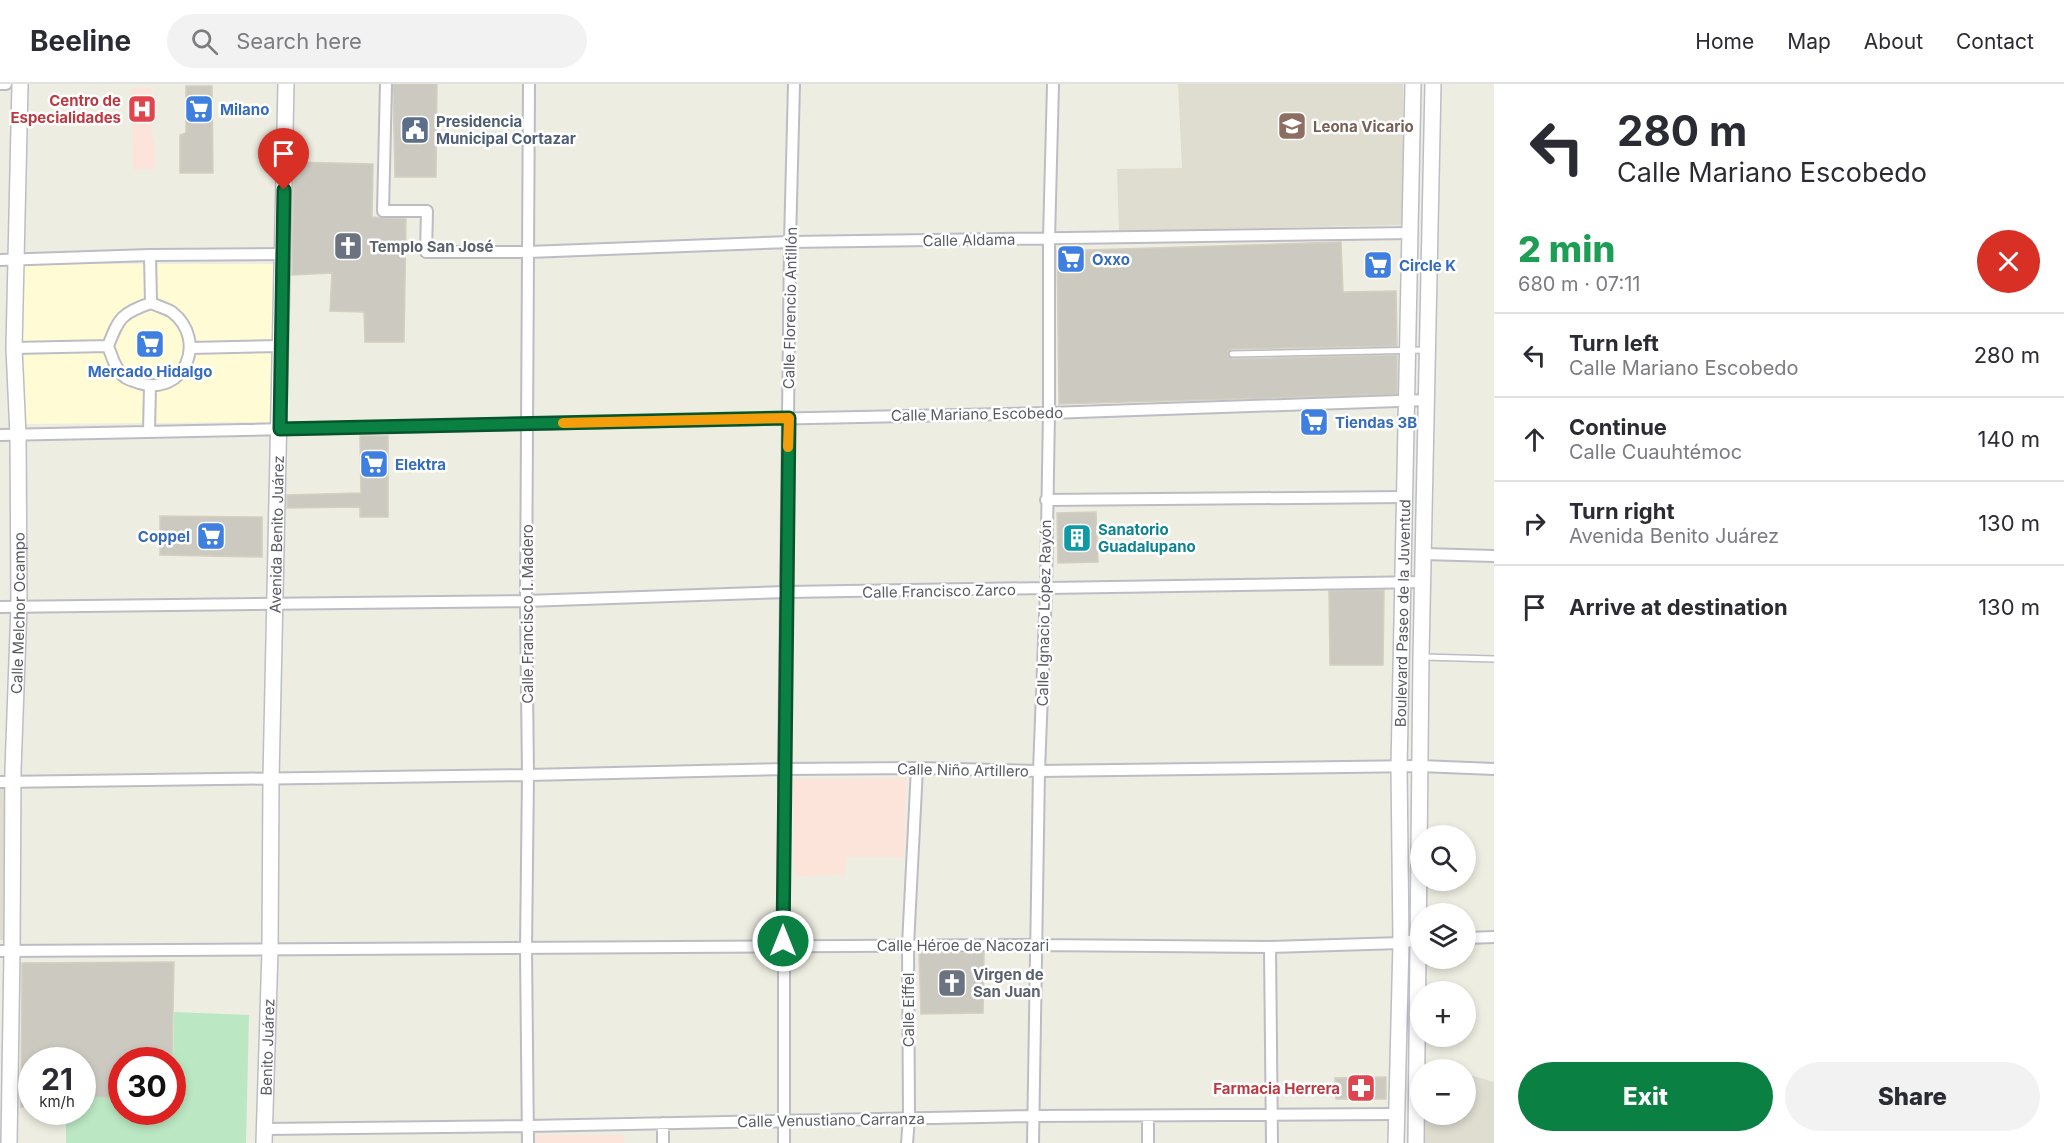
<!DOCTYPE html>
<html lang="en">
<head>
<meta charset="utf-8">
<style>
	:root { --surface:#fff; --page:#f2f2f3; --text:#2b2b33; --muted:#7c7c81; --line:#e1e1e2; --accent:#0b8043 }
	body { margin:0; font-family:Inter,sans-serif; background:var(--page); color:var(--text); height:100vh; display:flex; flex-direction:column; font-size:22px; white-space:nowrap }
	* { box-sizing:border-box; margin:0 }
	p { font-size:20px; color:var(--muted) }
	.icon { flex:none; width:33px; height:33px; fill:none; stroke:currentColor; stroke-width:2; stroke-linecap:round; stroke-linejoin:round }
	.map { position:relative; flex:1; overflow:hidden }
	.details { display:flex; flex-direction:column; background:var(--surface); width:570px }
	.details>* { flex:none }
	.banner { background:#fff; color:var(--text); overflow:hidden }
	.fabs { position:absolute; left:1410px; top:741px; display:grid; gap:12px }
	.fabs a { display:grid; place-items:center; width:66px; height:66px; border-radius:50%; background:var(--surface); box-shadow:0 3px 9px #0003; font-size:30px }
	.speed { position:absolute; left:18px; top:963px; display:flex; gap:12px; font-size:30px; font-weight:700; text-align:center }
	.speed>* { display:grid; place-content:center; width:78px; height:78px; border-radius:50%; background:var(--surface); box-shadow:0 3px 9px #0003; line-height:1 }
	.speed small { font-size:15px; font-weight:400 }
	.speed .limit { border:9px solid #d22; background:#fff; color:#111 }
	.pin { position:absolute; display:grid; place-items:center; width:51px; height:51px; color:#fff; margin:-62px -26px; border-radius:50% 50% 50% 0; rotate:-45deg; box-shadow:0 0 6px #0007 }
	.pin .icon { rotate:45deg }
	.me { position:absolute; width:66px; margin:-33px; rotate:0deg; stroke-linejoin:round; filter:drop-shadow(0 0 4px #0008) }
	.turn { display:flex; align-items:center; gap:21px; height:126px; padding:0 24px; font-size:27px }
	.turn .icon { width:78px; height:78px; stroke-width:2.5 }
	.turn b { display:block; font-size:42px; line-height:51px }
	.round { display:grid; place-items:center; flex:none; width:63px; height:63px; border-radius:32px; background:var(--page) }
	.overview { display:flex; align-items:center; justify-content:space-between; height:102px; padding:0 24px }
	h1 { font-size:36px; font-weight:800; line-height:45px; color:#1e9e55 }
	.action { display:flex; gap:12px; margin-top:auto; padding:12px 24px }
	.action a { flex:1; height:69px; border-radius:36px; background:var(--accent); color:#fff; font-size:24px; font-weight:800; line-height:69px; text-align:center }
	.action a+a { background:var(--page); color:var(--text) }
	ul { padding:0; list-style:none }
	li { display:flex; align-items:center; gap:18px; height:84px; padding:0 24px; border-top:2px solid var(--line) }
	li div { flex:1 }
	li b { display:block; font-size:22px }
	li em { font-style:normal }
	header { display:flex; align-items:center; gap:36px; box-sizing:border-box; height:84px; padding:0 30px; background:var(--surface); border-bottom:2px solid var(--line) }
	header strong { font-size:28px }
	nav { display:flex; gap:33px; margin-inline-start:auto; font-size:21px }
	.search { width:420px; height:54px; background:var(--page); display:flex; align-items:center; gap:15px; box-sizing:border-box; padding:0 21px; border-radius:33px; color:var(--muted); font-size:22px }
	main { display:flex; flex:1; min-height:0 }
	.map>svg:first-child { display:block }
	.commercial { fill:#fffcd5 }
	.education { fill:#deddd0 }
	.medical { fill:#fde4db }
	.green { fill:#bbe8c3 }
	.building { fill:#cbc9c0; stroke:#d3d0bf; stroke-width:1.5 }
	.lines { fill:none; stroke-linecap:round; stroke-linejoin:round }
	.lane-casing { stroke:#bcbdc4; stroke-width:8 }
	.street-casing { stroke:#bcbdc4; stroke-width:14 }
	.secondary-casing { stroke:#bcbec6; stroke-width:18 }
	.lane { stroke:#fff; stroke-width:5 }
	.street { stroke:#fff; stroke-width:10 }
	.secondary { stroke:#fff; stroke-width:15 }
	.route-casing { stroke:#07532c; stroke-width:15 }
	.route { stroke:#0b8043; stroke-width:10 }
	.slow { stroke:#f59e0b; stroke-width:10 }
	.labels { text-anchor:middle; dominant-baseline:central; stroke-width:5; stroke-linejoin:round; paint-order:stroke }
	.health-label { font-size:15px; font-weight:bold; fill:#be3a42; stroke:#fff; text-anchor:end }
	.shop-label { font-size:15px; font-weight:bold; fill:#366cbe; stroke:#fff; text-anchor:start }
	.service-label { font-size:15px; font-weight:bold; fill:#4e5e75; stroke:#fff; text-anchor:start }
	.education-label { font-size:15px; font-weight:bold; fill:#785e54; stroke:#fff; text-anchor:start }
	.street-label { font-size:15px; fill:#5a5c63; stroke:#fff }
	.worship-label { font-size:15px; font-weight:bold; fill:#5b616d; stroke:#fff; text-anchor:start }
	.culture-label { font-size:15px; font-weight:bold; fill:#0d838f; stroke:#fff; text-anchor:start }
</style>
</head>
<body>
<header>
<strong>Beeline</strong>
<div class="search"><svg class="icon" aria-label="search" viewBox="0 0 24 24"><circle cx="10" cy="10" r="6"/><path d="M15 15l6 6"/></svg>Search here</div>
<nav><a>Home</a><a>Map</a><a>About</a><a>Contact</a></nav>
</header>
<main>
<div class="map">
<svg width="1494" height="1059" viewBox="0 0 1494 1059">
	<rect width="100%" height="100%" fill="#eeede1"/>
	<!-- commercial -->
	<path class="commercial" d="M22,180H274L271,338L21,340Z"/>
	<!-- education -->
	<path class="education" d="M1178,0H1403V141L1119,147L1117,85L1182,84Z
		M0,703H6V856H0Z
		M1466,990L1494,998V1059H1421L1422,1031L1466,1030Z"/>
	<!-- medical -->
	<path class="medical" d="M132,4H151L152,55H155V85L133,86Z
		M906,694L904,773H846V791L795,792L792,695Z
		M532,1051H624V1059H532Z"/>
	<!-- green -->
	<path class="green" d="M174,928L249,931L246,1059H66V1034L80,1033V1028H82L83,1012L121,1014L122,1028H172Z"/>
	<!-- building -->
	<path class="building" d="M393,0H437L436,93H395Z
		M186,2H212L213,89H180V51L186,49Z
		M294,78L373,80L372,133L406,135L404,258H365L364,228L330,227L332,189L292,191Z
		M1341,158L1343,208L1396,207L1397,262L1232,265L1228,267V272L1232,275L1397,271V310L1059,320L1057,167Z
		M360,352H388V433H360V423L287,424V411L361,409Z
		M1096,428L1098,478L1058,479L1057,429Z
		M160,432L262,433V473L160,471Z
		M1384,506L1383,581H1330L1329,507Z
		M919,869H984L983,929L921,930Z
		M174,878L172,976H122V1014L82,1012V976H32V1023H21L22,879Z
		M1386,993V1015H1336L1335,994Z"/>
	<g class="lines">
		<!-- lane casing -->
		<g class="lane-casing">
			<path id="lane" d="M1232,270L1425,266
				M1424,573L1494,575"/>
		</g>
		<!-- street casing -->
		<g class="street-casing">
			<path id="street" d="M0,0H6
				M386,0L383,127H427L426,168H528L790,158L1410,149
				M150,171L151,219
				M0,176L150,171L283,170
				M151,219C157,222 166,224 172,228C208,256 185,313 139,299C135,297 129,296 126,294C116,287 112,273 108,262C119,234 121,229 151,219Z
				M14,264L108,262
				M190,264L281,262
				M149,347L150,302
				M0,351L1049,329L1427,316
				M1046,416L1405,413
				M1424,470L1494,472
				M0,523L526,517L787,508L1424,498
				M0,698L528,691L784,685L917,684L1039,687L1420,682L1494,685
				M1466,854L1494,853
				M1270,863L1272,1059
				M0,867L1036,861L1270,863L1401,859L1420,855
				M1148,1032V1059
				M264,1045L528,1042L1034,1032L1398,1030
				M528,1059L526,865L528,691L526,517L529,0
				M663,1059V1039
				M784,1059V685L790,158L794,0
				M907,1059L909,1034L908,861L917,684
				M1033,1059L1039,687L1046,506L1049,329V155L1053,0"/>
		</g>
		<!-- secondary casing -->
		<g class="secondary-casing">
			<g id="secondary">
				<path id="s1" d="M9,1059L12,867L13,686L19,522L18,351L14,264L20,0"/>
				<path id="s2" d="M264,1059L270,866L271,695L286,0"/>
				<path id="s3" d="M1396,1059L1401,859L1399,683L1413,0"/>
				<path d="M1416,1059L1421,572L1433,0"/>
			</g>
		</g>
		<!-- lane -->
		<use href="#lane" class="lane"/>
		<!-- street -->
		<use href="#street" class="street"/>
		<!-- secondary -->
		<use href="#secondary" class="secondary"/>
	</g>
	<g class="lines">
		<!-- route casing -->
		<g class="route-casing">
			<path id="route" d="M284,106L280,345L789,334L783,857"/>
		</g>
		<!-- route -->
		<use href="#route" class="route"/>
		<!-- slow -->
		<path class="slow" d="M563,339L789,334L788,363"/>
	</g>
	<!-- icons -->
	<defs>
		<g id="hospital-square" transform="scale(1.5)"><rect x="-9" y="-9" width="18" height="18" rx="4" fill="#e0444e" stroke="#fff"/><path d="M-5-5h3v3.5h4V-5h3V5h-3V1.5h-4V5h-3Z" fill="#fff"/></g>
		<g id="supermarket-square" transform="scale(1.5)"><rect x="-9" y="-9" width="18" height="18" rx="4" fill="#3f7fe0" stroke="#fff"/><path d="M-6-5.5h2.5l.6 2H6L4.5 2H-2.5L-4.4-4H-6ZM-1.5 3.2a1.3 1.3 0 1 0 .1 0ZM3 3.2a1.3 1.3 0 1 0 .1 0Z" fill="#fff"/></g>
		<g id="school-square" transform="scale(1.5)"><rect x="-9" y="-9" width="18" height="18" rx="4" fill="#8d6e63" stroke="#fff"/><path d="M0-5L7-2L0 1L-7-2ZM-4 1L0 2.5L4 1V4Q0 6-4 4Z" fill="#fff"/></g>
		<g id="civic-square" transform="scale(1.5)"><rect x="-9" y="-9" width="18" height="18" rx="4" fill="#5c6f8a" stroke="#fff"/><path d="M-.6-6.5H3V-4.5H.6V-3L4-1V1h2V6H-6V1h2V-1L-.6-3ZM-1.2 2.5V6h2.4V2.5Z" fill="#fff"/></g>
		<g id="church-square" transform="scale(1.5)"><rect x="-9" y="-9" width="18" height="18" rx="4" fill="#6b7280" stroke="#fff"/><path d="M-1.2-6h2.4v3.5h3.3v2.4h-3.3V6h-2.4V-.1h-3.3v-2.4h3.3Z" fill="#fff"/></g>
		<g id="building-square" transform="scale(1.5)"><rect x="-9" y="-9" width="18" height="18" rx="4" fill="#0f9aa8" stroke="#fff"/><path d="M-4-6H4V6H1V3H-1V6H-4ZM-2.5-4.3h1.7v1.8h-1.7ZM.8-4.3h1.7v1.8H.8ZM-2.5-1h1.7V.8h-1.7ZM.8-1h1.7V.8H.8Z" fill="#fff"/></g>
		<g id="pharmacy-square" transform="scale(1.5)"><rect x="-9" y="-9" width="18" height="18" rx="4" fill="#e0444e" stroke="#fff"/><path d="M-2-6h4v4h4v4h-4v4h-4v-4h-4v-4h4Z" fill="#fff"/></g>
	</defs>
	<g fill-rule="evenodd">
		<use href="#hospital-square" x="142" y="25"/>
		<use href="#supermarket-square" x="199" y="25"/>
		<use href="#school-square" x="1292" y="42"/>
		<use href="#civic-square" x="415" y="46"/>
		<use href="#church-square" x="348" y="162"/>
		<use href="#supermarket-square" x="1071" y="175"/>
		<use href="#supermarket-square" x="1378" y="181"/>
		<use href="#supermarket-square" x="150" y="260"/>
		<use href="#supermarket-square" x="1314" y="338"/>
		<use href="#supermarket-square" x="374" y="380"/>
		<use href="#supermarket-square" x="211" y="452"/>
		<use href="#building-square" x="1077" y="454"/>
		<use href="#church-square" x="952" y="899"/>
		<use href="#pharmacy-square" x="1361" y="1004"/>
	</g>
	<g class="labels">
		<!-- health labels -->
		<g class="health-label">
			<text x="121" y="16">Centro de<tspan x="121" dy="17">Especialidades</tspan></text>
			<text x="1340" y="1004">Farmacia Herrera</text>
		</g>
		<!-- shop labels -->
		<g class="shop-label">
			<text x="220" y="25">Milano</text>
			<text x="1092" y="175">Oxxo</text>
			<text x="1399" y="181">Circle K</text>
			<text x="150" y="287" text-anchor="middle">Mercado Hidalgo</text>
			<text x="1335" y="338">Tiendas 3B</text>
			<text x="395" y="380">Elektra</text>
			<text x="190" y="452" text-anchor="end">Coppel</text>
		</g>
		<!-- service labels -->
		<g class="service-label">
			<text x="436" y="37">Presidencia<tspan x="436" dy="17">Municipal Cortazar</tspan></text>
		</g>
		<!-- education labels -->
		<g class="education-label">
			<text x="1313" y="42">Leona Vicario</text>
		</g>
		<!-- street labels -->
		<g class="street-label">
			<text transform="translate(969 156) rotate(-1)">Calle Aldama</text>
			<text transform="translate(790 224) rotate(-89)">Calle Florencio Antillón</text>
			<text transform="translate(977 330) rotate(-1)">Calle Mariano Escobedo</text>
			<text stroke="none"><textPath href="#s2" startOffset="609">Avenida Benito Juárez</textPath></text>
			<text transform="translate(939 507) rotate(-1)">Calle Francisco Zarco</text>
			<text stroke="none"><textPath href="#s1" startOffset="530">Calle Melchor Ocampo</textPath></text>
			<text transform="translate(1044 529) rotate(-89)">Calle Ignacio López Rayón</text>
			<text stroke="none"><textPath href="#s3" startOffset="530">Boulevard Paseo de la Juventud</textPath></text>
			<text transform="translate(527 530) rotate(-90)">Calle Francisco I. Madero</text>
			<text transform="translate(963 686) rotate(1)">Calle Niño Artillero</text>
			<text x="963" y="861">Calle Héroe de Nacozari</text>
			<text transform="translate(908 926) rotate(-90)">Calle Eiffel</text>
			<text stroke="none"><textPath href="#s2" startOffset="96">Benito Juárez</textPath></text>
			<text transform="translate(831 1036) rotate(-1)">Calle Venustiano Carranza</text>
		</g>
		<!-- worship labels -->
		<g class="worship-label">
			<text x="369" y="162">Templo San José</text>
			<text x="973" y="890">Virgen de<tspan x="973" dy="17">San Juan</tspan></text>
		</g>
		<!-- culture labels -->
		<g class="culture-label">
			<text x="1098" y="445">Sanatorio<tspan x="1098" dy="17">Guadalupano</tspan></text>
		</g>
	</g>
</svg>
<div class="fabs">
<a><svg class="icon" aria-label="search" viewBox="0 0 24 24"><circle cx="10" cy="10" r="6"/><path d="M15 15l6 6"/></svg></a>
<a><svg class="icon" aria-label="layers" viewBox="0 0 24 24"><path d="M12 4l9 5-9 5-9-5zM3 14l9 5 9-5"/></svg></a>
<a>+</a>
<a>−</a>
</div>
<div class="speed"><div>21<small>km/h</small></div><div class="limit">30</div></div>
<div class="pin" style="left:284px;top:106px;background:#d93025"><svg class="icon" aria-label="arrive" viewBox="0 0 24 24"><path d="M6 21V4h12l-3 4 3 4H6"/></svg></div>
<svg class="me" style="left:783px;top:857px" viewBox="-20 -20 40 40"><circle r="17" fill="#0b8043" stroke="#fff" stroke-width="3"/><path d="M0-11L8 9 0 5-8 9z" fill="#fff"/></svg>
</div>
<section class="details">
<div class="banner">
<div class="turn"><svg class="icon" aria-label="left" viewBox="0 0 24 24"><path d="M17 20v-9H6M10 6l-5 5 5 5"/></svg><div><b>280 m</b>Calle Mariano Escobedo</div></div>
</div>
<div class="overview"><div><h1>2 min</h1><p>680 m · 07:11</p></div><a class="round" style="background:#d93025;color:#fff"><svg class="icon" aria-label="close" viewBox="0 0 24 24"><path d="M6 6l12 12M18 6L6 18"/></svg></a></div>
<ul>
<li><svg class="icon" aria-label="left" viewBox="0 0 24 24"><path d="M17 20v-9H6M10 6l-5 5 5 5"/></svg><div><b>Turn left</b><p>Calle Mariano Escobedo</p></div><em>280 m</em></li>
<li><svg class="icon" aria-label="ahead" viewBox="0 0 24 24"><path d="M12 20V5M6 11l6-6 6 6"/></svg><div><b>Continue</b><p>Calle Cuauhtémoc</p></div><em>140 m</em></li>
<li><svg class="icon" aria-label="right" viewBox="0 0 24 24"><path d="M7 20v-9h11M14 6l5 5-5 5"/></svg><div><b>Turn right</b><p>Avenida Benito Juárez</p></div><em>130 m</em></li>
<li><svg class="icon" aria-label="arrive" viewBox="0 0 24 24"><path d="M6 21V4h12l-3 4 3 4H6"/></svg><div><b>Arrive at destination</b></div><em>130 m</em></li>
</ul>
<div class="action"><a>Exit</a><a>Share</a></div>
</section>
</main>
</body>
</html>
